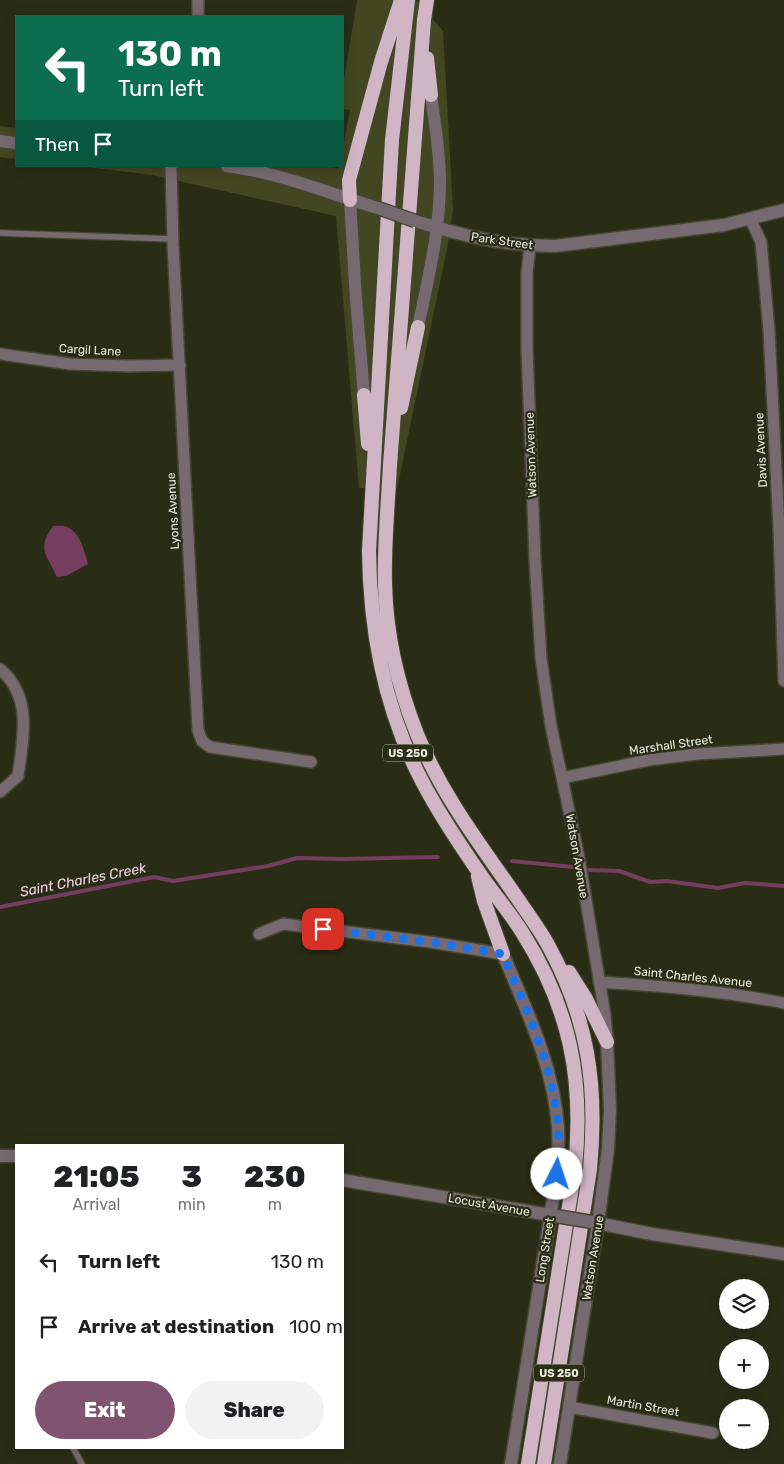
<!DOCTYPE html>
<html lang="en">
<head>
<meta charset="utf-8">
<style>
	:root { --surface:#fff; --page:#f2f2f2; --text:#202124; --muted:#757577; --accent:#805371 }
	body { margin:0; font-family:Rubik,sans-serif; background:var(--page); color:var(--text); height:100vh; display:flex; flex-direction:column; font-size:19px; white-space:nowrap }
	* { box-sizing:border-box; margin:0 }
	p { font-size:16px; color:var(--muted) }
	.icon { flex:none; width:28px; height:28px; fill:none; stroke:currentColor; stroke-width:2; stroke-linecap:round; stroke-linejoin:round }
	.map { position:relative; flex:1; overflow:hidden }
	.side { position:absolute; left:15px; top:1144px; width:329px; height:305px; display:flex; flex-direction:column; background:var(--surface); border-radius:0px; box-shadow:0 2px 12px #0003 }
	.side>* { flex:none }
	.top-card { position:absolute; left:15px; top:15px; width:329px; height:152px; border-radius:0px; box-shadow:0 2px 12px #0003; background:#0b6e4f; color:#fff; overflow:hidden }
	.tools { position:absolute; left:719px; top:1279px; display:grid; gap:10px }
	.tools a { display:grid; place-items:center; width:50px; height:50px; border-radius:50%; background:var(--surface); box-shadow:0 2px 12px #0003; font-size:25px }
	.pin { position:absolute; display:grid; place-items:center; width:42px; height:42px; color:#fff; margin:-21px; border-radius:10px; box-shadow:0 2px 8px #0006 }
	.me { position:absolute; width:55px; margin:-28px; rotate:4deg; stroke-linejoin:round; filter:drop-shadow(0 0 4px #0008) }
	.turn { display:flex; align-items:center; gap:18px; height:105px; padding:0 20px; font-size:22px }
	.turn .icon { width:65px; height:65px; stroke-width:2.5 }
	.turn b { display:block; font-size:35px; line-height:42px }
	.then { display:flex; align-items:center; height:48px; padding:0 20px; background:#0003; gap:10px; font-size:19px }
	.eta { display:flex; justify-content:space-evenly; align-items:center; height:85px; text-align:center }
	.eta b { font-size:30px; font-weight:800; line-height:35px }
	.button { display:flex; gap:10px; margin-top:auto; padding:10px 20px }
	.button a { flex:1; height:58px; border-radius:30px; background:var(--accent); color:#fff; font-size:20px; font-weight:800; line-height:58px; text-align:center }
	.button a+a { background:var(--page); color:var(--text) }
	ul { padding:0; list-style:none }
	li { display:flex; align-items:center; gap:15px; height:65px; padding:0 20px }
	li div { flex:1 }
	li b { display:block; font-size:19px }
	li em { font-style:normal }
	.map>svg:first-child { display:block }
	.green { fill:#424621 }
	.water { fill:#753e60 }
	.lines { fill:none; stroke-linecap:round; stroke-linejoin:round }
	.stream { stroke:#753e60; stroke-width:4 }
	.service-casing { stroke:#454732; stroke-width:8 }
	.minor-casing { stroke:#454732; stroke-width:14 }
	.tertiary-casing { stroke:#454732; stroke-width:15 }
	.trunk-casing { stroke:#454732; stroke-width:16 }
	.service { stroke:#766a70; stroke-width:5.5 }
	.minor { stroke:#766a70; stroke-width:11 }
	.tertiary { stroke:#766a70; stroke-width:12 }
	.trunk { stroke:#d0b6c4; stroke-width:14 }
	.tertiary-bridge-casing { stroke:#454732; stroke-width:15; stroke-linecap:butt }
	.tertiary-bridge { stroke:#766a70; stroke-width:12 }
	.route { stroke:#1a73e8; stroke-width:9; stroke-dasharray:0 16.2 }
	.labels { text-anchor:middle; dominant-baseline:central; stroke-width:4.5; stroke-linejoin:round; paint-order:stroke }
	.shield { fill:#2a2d16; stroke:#afb1a1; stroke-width:1 }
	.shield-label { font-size:11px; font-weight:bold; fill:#e8eadc }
	.street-label { font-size:12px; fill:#e8eadc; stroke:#2a2d16 }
	.water-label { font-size:14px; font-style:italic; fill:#f4d1e5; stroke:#2a2d16 }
</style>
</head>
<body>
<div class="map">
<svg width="784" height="1464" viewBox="0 0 784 1464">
	<rect width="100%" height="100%" fill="#2a2d16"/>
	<!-- green -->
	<path class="green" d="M357,0H416L443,31L453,210L447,249L397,489L359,488L336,216L152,175L79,166H325L338,168V166H342L343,147L350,110L343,109V85Z
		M0,126L16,128V159L0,157Z"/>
	<!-- water -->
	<path class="water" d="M53,526C58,526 65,525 69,528C80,533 85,553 88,564L66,576L57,577C47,554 36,550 53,526Z"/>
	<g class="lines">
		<!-- stream -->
		<path class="stream" d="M512,861L573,867
			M589,870L619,871L650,882L667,881L718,888L745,883L784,886
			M0,907L154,877L173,881L268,866L297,858L341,859L438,857"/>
		<!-- service casing -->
		<g class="service-casing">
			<path id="service" d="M0,233L173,239
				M73,1448L82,1464"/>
		</g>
		<!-- minor casing -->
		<g class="minor-casing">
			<path id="minor" d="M198,0V16
				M171,166L173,245L198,730L202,741L210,747L311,762
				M751,220L761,242L769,330L779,529L784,681
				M530,246L527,274V349L535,560L541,658L551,726L579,858L605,1015L607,1037
				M0,354L70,364L128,366L180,365
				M0,669C33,697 23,738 18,776L0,792
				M562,778L649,760L697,754L784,749
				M259,934L283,924L430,942L503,954
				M599,982C662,986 722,991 784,1003
				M569,1407L713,1433"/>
		</g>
		<!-- tertiary casing -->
		<g class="tertiary-casing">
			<path id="tertiary" d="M0,141L16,143
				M227,166C280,173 328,193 378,208
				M350,200L356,299L364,395
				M415,221C463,236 505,246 555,246L724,225L784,210
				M418,327C428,279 440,231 440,182C440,153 435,124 431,95
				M503,954C526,1009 554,1067 558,1128C559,1143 558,1158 557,1174L511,1464
				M0,1156H16
				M342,1180L556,1216
				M592,1222L652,1234L784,1254
				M560,1464L598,1223L608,1149L610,1110L607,1042"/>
		</g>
		<!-- trunk casing -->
		<g class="trunk-casing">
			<path id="trunk" d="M408,0L392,140L369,551C370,631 384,709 422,781C438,812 458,842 478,871C492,892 509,911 522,932C570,1008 584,1079 575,1168L528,1464
				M427,0L424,20L390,465C388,504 384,544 385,583C386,634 398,686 417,734C440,791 476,839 511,889C523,907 536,924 547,943C588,1017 598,1085 590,1169L544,1464
				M427,58L431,95
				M350,200L349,180L381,62L401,0
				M364,395L368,444
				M401,408L418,327
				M478,876L484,901L503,954
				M569,972L586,999L607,1042"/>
		</g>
		<!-- service -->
		<use href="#service" class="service"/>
		<!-- minor -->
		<use href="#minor" class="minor"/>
		<!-- tertiary -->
		<use href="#tertiary" class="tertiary"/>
		<!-- trunk -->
		<use href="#trunk" class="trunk"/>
		<!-- tertiary-bridge casing -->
		<g class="tertiary-bridge-casing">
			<path id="tertiary-bridge" d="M378,208L415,221
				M556,1216L592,1222"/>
		</g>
		<!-- tertiary-bridge -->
		<use href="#tertiary-bridge" class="tertiary-bridge"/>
	</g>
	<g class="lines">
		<!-- route -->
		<path class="route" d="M323,929L430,942L503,954C526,1009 554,1067 558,1128C559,1143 558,1158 557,1174"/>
	</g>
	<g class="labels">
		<!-- shield labels -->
		<g class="shield">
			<rect x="383" y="744.5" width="50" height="17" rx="4"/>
			<rect x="534" y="1364.5" width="50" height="17" rx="4"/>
		</g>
		<g class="shield-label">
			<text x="408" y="753">US 250</text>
			<text x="559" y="1373">US 250</text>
		</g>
		<!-- street labels -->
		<g class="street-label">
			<text transform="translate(502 241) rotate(8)">Park Street</text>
			<text transform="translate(90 350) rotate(3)">Cargil Lane</text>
			<text transform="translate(761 450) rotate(-93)">Davis Avenue</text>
			<text transform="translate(531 455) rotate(-92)">Watson Avenue</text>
			<text transform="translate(173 511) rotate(-93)">Lyons Avenue</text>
			<text transform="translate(671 745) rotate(-8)">Marshall Street</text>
			<text transform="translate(577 856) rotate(80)">Watson Avenue</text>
			<text transform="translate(693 977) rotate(6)">Saint Charles Avenue</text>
			<text transform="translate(489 1205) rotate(10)">Locust Avenue</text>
			<text transform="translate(545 1250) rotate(-81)">Long Street</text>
			<text transform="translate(593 1258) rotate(-81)">Watson Avenue</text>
			<text transform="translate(643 1406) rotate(10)">Martin Street</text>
		</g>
		<!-- water labels -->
		<g class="water-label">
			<text transform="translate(83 880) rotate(-11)">Saint Charles Creek</text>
		</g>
	</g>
</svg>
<div class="tools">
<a><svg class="icon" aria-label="layers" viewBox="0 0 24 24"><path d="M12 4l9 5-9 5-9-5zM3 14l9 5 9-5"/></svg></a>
<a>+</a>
<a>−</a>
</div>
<div class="pin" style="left:323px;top:929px;background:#d93025"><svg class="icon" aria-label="arrive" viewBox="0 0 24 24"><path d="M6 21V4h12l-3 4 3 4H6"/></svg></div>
<svg class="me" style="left:557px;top:1174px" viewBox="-20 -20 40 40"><circle r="19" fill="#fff"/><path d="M0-13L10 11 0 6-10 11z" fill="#1a73e8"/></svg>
<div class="top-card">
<div class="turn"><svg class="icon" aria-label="left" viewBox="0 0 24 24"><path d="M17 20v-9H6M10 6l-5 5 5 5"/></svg><div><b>130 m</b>Turn left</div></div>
<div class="then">Then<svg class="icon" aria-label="arrive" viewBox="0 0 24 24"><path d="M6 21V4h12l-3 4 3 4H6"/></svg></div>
</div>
<section class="side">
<div class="eta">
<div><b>21:05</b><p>Arrival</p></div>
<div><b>3</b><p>min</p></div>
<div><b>230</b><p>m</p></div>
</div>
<ul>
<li><svg class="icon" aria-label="left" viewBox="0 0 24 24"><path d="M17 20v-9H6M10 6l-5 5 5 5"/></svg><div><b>Turn left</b></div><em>130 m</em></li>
<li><svg class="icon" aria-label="arrive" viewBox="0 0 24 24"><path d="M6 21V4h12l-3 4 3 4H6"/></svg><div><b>Arrive at destination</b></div><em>100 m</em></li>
</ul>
<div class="button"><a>Exit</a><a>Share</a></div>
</section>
</div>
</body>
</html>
